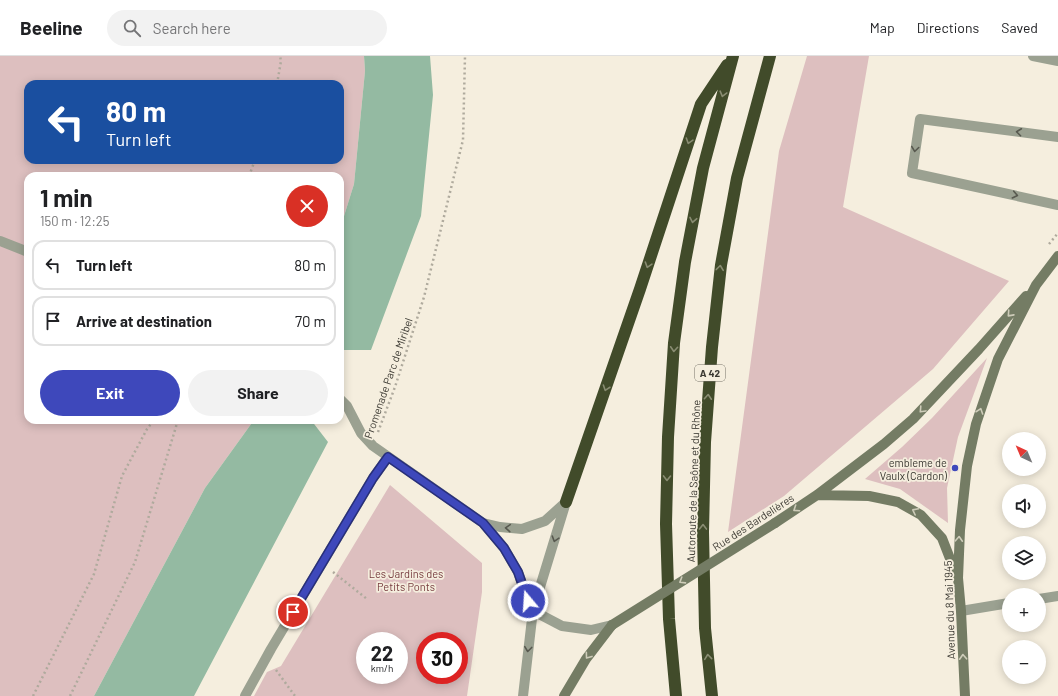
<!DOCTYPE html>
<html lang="en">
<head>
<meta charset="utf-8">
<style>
	:root { --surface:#fff; --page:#f2f2f2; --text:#202124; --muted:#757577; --line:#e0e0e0; --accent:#3e48bb }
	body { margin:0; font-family:Barlow,sans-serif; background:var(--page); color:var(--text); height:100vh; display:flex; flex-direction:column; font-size:15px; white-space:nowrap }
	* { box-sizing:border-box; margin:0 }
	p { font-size:13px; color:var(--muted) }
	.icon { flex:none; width:22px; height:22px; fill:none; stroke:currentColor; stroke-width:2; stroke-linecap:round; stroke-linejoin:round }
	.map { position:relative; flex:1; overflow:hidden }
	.panel { position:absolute; left:24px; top:116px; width:320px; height:252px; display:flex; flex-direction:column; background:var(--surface); border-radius:12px; box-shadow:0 2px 10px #0003 }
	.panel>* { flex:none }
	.hud { position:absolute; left:24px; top:24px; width:320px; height:84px; border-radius:12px; box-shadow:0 2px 10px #0003; background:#1a4fa0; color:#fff; overflow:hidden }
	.needle { width:26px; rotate:316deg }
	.tools { position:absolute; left:1002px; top:376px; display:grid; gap:8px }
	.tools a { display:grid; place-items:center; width:44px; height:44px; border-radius:50%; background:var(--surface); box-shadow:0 2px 10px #0003; font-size:20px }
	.speed { position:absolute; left:356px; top:576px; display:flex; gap:8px; font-size:20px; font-weight:700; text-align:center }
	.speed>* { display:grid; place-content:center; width:52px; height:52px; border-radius:50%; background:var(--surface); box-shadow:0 2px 10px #0003; line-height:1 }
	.speed small { font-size:10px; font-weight:400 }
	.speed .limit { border:6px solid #d22; background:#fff; color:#111 }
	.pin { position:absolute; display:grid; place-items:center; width:34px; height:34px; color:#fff; margin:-17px; border:2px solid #fff; border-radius:50%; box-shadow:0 1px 4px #0007 }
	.me { position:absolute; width:44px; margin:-22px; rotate:342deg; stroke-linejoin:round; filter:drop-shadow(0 0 3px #0008) }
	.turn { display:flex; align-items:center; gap:14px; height:84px; padding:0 16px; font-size:18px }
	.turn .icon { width:52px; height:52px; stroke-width:2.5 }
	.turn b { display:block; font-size:28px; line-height:34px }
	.round { display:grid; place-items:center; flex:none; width:42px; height:42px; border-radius:21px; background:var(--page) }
	.summary { display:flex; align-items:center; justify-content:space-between; height:68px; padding:0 16px }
	h1 { font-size:24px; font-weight:700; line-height:30px }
	.button { display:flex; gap:8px; margin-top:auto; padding:8px 16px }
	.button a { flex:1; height:46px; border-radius:24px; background:var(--accent); color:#fff; font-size:16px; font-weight:700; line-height:46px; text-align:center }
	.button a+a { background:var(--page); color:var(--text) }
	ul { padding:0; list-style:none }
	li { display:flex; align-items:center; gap:12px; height:50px; margin:0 8px 6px; padding:0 8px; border:2px solid var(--line); border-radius:12px }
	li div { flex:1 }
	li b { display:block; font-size:15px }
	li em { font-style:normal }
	header { display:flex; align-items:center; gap:24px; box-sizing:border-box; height:56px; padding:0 20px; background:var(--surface); border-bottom:1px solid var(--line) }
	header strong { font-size:19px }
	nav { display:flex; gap:22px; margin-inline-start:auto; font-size:14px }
	.search { width:280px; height:36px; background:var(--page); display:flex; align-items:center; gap:10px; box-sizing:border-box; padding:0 14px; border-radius:22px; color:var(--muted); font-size:15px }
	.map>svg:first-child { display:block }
	.green { fill:#ddbfbf; fill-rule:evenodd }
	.water { fill:#94baa2 }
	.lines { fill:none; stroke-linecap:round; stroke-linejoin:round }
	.path { stroke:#afaa9d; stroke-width:2.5; stroke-dasharray:2 3; stroke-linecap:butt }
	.service { stroke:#9ba191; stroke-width:10 }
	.minor { stroke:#9ba191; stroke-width:10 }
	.tertiary { stroke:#9ba191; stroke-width:10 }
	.secondary { stroke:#747c64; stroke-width:10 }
	.motorway { stroke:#414b2a; stroke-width:12 }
	.secondary-bridge { stroke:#747c64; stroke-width:10 }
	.oneway { stroke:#898c72 }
	.oneway2 { stroke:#58594f }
	.oneway3 { stroke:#ceccb9 }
	.route-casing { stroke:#282f7a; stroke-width:10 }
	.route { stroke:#3e48bb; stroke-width:7 }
	.poi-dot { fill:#3e48bb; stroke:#f5eede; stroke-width:1.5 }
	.labels { text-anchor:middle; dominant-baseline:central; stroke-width:3.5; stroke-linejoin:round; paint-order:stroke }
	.shield { fill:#f5eede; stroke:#747066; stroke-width:1 }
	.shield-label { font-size:10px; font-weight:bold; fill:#3c3a33 }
	.street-label { font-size:11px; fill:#3c3a33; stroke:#f5eede }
	.poi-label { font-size:11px; fill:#3c3a33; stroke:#f5eede; text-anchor:end }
	.park-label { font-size:11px; fill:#773c3f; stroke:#f5eede }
</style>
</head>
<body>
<header>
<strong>Beeline</strong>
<div class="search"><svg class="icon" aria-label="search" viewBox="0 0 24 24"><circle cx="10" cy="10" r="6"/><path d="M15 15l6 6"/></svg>Search here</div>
<nav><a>Map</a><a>Directions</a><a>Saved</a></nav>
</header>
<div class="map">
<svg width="1058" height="640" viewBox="0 0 1058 640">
	<rect width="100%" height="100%" fill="#f5eede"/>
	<!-- green -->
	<path class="green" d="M0,0H364L365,15L354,128L340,173V120H28V364H254L205,432L94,640H0ZM28,28H340V104H28Z
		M807,0H869L843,151L1009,225L933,313L784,440L728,476L779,95Z
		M987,302L958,381L947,432L948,467L900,433L865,423L902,391L932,362Z
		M390,429L482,507V536L467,640H254L267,616L281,610ZM365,585H399V619H365ZM425,585H459V619H425Z"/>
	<!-- water -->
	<path class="water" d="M364,0H430L433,39L421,160L371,294H340V173L354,128L365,15Z
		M254,364H311L328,386L194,640H94L205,432Z"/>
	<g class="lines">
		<!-- path -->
		<path class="path" d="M277,28L281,5L280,0
			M249,120L255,104
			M1049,188L1058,177
			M378,376L395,331L424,241L463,84L465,0
			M333,516L367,543
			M276,614L295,640
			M33,640L94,518L122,420L147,373L154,364
			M70,640L135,506L178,364"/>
		<!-- service -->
		<path class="service" d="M1033,0L1058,5
			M1058,81L920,63L912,117L1058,149
			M245,640L271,593L373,422L388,401"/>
		<!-- minor -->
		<path class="minor" d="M0,185L28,196
			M340,343L347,350L361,377L373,390L483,467L504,492L518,516L528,545L533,554L541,559L562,570L591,574L612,569
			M483,467L500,471L522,473L545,465L566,446
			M1039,543L1058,540
			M961,555L1009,547"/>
		<!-- tertiary -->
		<path class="tertiary" d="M523,640L533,554L566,446"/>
		<!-- secondary -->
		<path class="secondary" d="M817,439L869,440L898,446L921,459L942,482L956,518
			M775,467L817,439L884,388L913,363L979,293L1026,240
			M564,640L586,603L612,569
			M965,640L961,555L958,522L960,474L967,410L976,368L998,303L1036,229L1058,200"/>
		<!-- motorway -->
		<path class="motorway" d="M566,446L640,233L701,48L727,9
			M676,640L669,563L666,468L668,381L674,287L685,206L703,112L733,0
			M712,640L705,572L703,476L705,386L712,291L721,209L737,122L770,0"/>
		<!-- secondary-bridge -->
		<path class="secondary-bridge" d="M612,569L775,467"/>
	</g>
	<!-- one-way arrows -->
	<defs><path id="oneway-chevron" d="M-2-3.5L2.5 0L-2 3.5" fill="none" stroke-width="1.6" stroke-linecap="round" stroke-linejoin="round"/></defs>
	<g class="oneway">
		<use href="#oneway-chevron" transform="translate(723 38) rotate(105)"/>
		<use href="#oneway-chevron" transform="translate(689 85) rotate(108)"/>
		<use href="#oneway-chevron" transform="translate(693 164) rotate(101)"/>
		<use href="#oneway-chevron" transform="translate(648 209) rotate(108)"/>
		<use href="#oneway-chevron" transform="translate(720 212) rotate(-83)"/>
		<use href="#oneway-chevron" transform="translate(674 293) rotate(94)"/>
		<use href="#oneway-chevron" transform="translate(606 332) rotate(109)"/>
		<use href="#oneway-chevron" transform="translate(708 341) rotate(-86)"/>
		<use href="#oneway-chevron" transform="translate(667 422) rotate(91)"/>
		<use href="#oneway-chevron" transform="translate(703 471) rotate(-89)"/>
		<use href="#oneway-chevron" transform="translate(708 601) rotate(-96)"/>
	</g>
	<g class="oneway2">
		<use href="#oneway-chevron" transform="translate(1019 76) rotate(-173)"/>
		<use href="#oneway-chevron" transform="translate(915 93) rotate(98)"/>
		<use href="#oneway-chevron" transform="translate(1015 139) rotate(12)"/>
		<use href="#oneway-chevron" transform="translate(508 472) rotate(-176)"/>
		<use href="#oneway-chevron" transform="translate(555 483) rotate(107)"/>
		<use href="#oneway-chevron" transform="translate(528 593) rotate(97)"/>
	</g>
	<g class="oneway3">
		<use href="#oneway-chevron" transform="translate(1010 258) rotate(132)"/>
		<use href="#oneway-chevron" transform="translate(922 354) rotate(133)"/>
		<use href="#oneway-chevron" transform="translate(980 355) rotate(-71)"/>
		<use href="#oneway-chevron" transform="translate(796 453) rotate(146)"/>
		<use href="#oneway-chevron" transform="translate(915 455) rotate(-153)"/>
		<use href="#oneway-chevron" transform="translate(959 483) rotate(-87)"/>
		<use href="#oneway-chevron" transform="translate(682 525) rotate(148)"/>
		<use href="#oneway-chevron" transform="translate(588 600) rotate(126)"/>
		<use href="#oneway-chevron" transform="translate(963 601) rotate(-93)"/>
	</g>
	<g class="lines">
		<!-- route casing -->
		<g class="route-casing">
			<path id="route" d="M293,556L373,422L388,401L483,467L504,492L518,516L528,545"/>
		</g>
		<!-- route -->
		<use href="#route" class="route"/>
	</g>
	<!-- markers -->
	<circle class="poi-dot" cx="955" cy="412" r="4"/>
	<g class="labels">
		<!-- shield labels -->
		<rect class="shield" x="695" y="309" width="30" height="16" rx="3"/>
		<g class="shield-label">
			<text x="710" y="317">A 42</text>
		</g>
		<!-- street labels -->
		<g class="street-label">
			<text transform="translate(388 322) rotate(-71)">Promenade Parc de Miribel</text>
			<text transform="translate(693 425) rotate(-88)">Autoroute de la Saône et du Rhône</text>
			<text transform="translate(753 466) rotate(-33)">Rue des Bardelières</text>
			<text transform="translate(949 554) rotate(-92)">Avenue du 8 Mai 1945</text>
		</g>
		<!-- poi labels -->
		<g class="poi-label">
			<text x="947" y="406">embleme de<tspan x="947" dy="13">Vaulx (Cardon)</tspan></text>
		</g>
		<!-- park labels -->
		<g class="park-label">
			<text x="406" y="517">Les Jardins des<tspan x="406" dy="13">Petits Ponts</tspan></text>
		</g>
	</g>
</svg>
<div class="tools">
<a><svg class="needle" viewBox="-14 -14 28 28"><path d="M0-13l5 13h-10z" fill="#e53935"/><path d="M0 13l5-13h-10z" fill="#757577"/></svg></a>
<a><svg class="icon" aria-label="sound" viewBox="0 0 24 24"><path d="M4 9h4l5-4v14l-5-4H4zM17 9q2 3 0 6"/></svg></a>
<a><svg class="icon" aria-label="layers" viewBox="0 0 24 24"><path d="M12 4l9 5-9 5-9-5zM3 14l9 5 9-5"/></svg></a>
<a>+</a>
<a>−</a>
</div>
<div class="speed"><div>22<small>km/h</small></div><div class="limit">30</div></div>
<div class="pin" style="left:293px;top:556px;background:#d93025"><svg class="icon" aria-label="arrive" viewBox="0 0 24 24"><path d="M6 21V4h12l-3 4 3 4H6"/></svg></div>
<svg class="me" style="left:528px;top:545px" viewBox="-20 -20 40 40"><circle r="17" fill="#3e48bb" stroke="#fff" stroke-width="3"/><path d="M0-11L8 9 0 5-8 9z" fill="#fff"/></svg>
<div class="hud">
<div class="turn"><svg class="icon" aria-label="left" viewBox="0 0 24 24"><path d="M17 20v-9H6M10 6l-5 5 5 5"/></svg><div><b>80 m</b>Turn left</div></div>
</div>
<section class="panel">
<div class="summary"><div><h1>1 min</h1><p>150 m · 12:25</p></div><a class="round" style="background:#d93025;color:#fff"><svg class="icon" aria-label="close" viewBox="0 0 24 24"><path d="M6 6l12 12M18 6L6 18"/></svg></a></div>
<ul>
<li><svg class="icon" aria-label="left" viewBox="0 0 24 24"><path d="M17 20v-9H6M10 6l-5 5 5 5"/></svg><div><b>Turn left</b></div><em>80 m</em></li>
<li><svg class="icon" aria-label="arrive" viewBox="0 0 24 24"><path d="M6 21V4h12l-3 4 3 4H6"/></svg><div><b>Arrive at destination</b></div><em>70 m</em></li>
</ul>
<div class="button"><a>Exit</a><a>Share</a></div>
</section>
</div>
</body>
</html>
